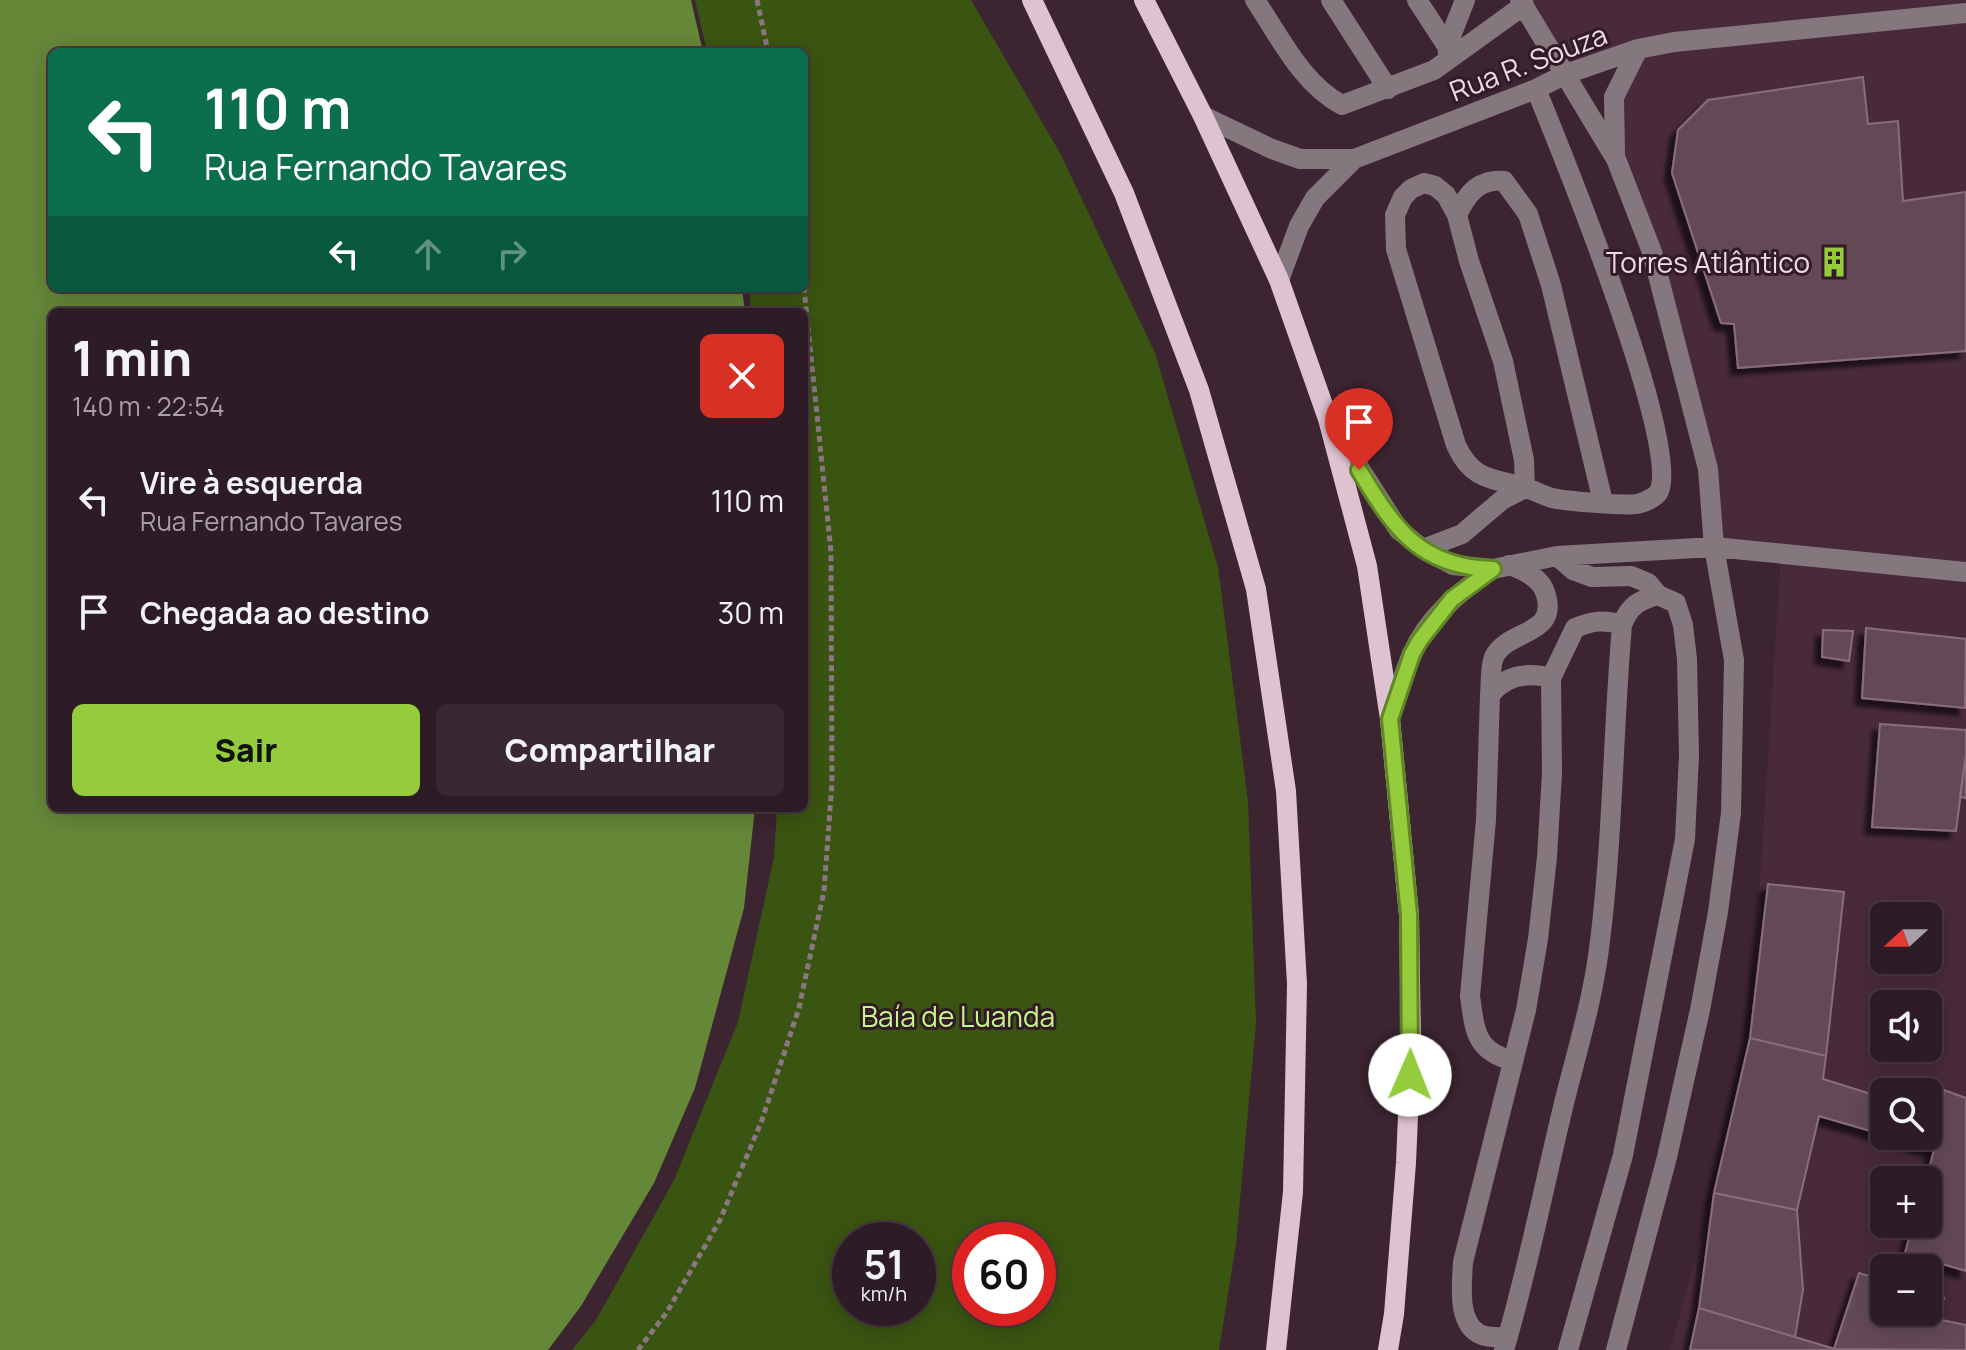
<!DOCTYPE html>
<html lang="pt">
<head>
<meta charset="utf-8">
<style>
	:root { --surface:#2d1b25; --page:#392832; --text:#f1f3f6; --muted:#a7a1a7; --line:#483942; --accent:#94cc3c }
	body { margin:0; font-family:Manrope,sans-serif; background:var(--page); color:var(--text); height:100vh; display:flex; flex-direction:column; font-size:30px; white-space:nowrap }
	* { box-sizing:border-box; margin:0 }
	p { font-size:26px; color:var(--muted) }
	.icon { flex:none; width:44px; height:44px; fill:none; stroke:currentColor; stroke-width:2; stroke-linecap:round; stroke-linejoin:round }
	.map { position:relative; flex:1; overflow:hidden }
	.drawer { position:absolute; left:48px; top:308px; width:760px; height:504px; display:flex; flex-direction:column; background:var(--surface); border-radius:12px; box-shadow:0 4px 20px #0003,0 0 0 2px var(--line) }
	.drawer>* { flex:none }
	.hud { position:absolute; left:48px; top:48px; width:760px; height:244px; border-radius:12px; box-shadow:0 4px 20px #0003,0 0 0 2px var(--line); background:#0b6e4f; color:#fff; overflow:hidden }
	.needle { width:52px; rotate:249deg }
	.fabs { position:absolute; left:1870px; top:902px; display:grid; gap:16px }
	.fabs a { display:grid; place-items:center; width:72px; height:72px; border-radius:12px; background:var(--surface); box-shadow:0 4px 20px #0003,0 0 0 2px var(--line); font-size:40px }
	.speed { position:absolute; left:832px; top:1222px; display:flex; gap:16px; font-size:40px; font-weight:700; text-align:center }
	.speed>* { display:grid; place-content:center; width:104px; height:104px; border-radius:50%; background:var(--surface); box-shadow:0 4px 20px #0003,0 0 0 2px var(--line); line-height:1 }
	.speed small { font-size:20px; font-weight:400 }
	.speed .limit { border:12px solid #d22; background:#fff; color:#111 }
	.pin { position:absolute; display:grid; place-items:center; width:68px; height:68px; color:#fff; margin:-82px -34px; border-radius:50% 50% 50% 0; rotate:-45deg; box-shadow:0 0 8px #0007 }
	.pin .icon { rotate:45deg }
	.me { position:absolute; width:88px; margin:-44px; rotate:1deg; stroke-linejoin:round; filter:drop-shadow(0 0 6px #0008) }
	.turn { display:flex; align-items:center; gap:28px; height:168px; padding:0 24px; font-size:36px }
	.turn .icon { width:104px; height:104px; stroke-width:2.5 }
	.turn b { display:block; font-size:56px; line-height:68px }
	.lanes { display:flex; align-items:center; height:76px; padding:0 24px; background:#0003; justify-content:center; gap:40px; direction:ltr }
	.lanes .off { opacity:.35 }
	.round { display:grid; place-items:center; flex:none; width:84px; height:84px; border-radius:12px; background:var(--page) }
	.summary { display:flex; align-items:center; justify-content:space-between; height:136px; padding:0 24px }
	h1 { font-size:48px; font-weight:800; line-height:60px }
	.primary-button { display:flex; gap:16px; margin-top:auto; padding:16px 24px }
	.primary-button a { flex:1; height:92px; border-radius:12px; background:var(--accent); color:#111; font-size:32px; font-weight:800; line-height:92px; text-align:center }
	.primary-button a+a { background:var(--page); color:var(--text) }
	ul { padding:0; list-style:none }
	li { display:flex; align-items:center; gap:24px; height:112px; padding:0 24px }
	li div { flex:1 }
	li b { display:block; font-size:30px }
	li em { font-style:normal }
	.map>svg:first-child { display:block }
	.built { fill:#492a3b; fill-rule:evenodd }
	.green { fill:#3a5411; fill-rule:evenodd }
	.water { fill:#658738 }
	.building { fill:#644856; stroke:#8a6d7c; stroke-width:2; filter:url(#shadow) }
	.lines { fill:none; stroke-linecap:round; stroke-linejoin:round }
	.path { stroke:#8b7681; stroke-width:5; stroke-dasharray:6 4; stroke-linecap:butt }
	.minor { stroke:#85777e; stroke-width:20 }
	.major { stroke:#dec2d0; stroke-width:20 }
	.route-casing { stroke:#608527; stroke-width:20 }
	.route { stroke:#94cc3c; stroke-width:14 }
	.labels { text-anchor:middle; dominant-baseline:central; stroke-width:6; stroke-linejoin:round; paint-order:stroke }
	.street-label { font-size:28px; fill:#ecdbe3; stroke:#321a27 }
	.poi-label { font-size:28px; fill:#ecdbe3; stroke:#321a27; text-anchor:end }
	.park-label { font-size:28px; fill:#c6f68b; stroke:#321a27 }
</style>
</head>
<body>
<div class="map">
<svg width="1966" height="1350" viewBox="0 0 1966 1350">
	<defs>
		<filter id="shadow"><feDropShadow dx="-7" dy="7" stdDeviation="2" flood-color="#0009"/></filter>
	</defs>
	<rect width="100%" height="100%" fill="#3c2431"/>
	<!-- built -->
	<path class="built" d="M1519,0H1966V1350H1670L1714,1193L1750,1038L1781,554L1714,547L1708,469L1613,123L1637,50L1566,74ZM1884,916H1928V960H1884ZM1884,1004H1928V1048H1884ZM1884,1092H1928V1136H1884ZM1884,1180H1928V1224H1884ZM1884,1268H1928V1312H1884Z"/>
	<!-- green -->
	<path class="green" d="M695,0H971L1060,153L1155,353L1218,567L1248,801L1256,1023L1236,1244L1219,1350H572L596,1320L674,1180L738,1022L774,857L777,808H804V312H751L749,288H804V52H707ZM918,1240V1308H850V1240ZM970,1240H1038V1308H970Z"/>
	<!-- water -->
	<path class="water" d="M0,0H691L703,52H52V288H742L745,312H52V808H755L744,908L695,1088L654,1183L581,1306L548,1350H0Z"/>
	<!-- building -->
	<path class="building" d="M1863,77L1868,124L1898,121L1903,201L1966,192V351L1738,368L1734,324L1721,323L1672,173L1678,130L1708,100Z
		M1866,628L1966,639L1965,708L1862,698Z
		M1823,630L1853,631L1849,661L1822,657Z
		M1880,724L1966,730V754L1956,831L1872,827Z
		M1966,754V798L1960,797Z
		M1768,884L1844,892L1826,1056L1750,1038Z
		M1750,1038L1826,1056L1823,1079L1884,1098V1135L1819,1116L1797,1210L1714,1193Z
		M1944,1090L1966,1098V1271L1905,1253L1913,1224H1928V1180H1926L1934,1150L1886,1136H1928V1112L1941,1116Z
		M1714,1193L1797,1210L1803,1290L1795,1337L1699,1308Z
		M1859,1273L1884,1280V1312H1928V1293L1944,1298L1937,1319L1966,1325V1350L1834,1349Z
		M1699,1308L1795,1337L1838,1350H1690Z"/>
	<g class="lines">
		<!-- path -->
		<path class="path" d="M757,0L768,52
			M638,1350L667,1312L720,1220L762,1120L799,1008L824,891L832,783L831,552L804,288"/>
		<!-- minor -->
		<path class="minor" d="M1255,0C1280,37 1302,84 1342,105L1434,70L1524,5
			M1331,0L1388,89
			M1417,0L1447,46L1449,59
			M1520,0L1616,159L1652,252L1708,469L1714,547L1734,660L1731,813L1718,912L1700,1010L1667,1157L1616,1350
			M1447,46L1465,0
			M1203,116L1272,149L1300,159H1354L1536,89L1566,74L1638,49L1674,42L1966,13
			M1615,155L1614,97L1638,49
			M1457,215C1467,194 1479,178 1504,181L1528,214L1551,285L1603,502
			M1279,280L1299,226L1315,198L1354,159
			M1333,427L1399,530L1423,549L1453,565L1493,569L1557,556L1714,547L1966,572
			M1423,549L1462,534L1502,500L1525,488L1524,460L1503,361L1469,261L1457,215L1446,195L1435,186L1424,183L1411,189L1403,197L1395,215L1396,249L1456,445C1472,480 1490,478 1524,487C1533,490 1542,495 1552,498C1564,501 1626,506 1637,504C1643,503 1654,498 1658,493C1686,455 1558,143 1536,89
			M1557,556L1573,570L1592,577L1631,576L1648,583L1658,595L1676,603L1683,625L1687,659L1689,755L1685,839L1623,1155L1568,1350
			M1490,695C1491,684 1490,666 1494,657C1508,629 1558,636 1546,595C1542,578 1524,570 1509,565
			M1390,719C1397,698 1403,675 1412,654C1428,617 1460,591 1493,569
			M1513,1061C1475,1051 1475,1031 1470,996L1486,820L1490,695C1506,674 1528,672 1551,678
			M1508,1337C1500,1337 1489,1338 1482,1335C1456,1325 1462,1283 1463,1262L1526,1010L1538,939L1547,857L1552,773L1551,678L1575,628C1592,621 1604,619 1622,625
			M1504,1350C1529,1266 1545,1180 1566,1095C1579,1044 1594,994 1600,941C1613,836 1613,730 1622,625C1629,606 1639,600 1658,595"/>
		<!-- major -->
		<path class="major" d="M1032,0L1124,193L1199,390L1256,589L1286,791L1297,984L1293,1192L1276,1350
			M1144,0L1203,116L1279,280L1328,419L1367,566L1390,719L1409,915L1411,1045L1406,1163L1394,1314L1388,1350"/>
	</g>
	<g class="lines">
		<!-- route casing -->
		<g class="route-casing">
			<path id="route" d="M1359,470C1394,528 1419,567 1493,569L1452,599L1420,640L1412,654L1390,719L1409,915L1410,1075"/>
		</g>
		<!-- route -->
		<use href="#route" class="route"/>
	</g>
	<!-- icons -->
	<defs>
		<g id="building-bare" transform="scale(2.4)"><path d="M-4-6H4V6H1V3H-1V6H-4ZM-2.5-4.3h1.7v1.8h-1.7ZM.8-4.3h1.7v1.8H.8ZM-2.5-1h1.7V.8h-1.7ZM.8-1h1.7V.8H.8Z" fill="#94cc3c" stroke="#321a27" stroke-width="2.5" paint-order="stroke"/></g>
	</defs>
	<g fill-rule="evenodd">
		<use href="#building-bare" x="1834" y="262"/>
	</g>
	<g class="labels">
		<!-- street labels -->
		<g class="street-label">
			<text transform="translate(1528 62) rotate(-21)">Rua R. Souza</text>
		</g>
		<!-- poi labels -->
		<g class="poi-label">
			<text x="1810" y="262">Torres Atlântico</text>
		</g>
		<!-- park labels -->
		<g class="park-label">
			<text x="958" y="1016">Baía de Luanda</text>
		</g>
	</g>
</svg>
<div class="fabs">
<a><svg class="needle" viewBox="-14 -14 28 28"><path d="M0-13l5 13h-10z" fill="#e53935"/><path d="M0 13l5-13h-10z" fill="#a7a1a7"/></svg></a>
<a><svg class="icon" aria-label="sound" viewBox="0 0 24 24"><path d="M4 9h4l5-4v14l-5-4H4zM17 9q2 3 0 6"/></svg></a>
<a><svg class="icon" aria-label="search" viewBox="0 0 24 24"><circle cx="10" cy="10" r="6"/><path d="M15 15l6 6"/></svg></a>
<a>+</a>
<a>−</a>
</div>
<div class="speed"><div>51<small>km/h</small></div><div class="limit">60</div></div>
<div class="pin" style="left:1359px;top:470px;background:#d93025"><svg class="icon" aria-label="arrive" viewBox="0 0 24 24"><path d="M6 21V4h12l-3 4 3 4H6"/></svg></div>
<svg class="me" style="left:1410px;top:1075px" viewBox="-20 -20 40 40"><circle r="19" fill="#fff"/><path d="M0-13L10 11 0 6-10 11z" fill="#94cc3c"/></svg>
<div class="hud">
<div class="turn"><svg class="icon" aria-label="left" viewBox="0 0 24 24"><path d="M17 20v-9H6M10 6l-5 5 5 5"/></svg><div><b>110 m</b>Rua Fernando Tavares</div></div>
<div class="lanes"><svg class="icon" aria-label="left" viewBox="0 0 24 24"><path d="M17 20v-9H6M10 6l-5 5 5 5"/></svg><svg class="icon off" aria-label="ahead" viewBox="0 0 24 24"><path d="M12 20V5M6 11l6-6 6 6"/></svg><svg class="icon off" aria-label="right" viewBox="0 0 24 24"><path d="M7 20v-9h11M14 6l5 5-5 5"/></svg></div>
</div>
<section class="drawer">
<div class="summary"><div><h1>1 min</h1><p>140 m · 22:54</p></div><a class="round" style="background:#d93025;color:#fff"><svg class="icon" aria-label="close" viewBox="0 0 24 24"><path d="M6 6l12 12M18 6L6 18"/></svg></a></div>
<ul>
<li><svg class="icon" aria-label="left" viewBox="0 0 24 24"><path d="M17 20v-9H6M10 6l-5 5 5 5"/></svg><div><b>Vire à esquerda</b><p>Rua Fernando Tavares</p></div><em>110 m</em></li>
<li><svg class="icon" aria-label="arrive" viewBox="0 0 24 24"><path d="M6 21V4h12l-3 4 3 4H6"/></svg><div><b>Chegada ao destino</b></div><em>30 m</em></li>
</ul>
<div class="primary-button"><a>Sair</a><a>Compartilhar</a></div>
</section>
</div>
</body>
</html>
